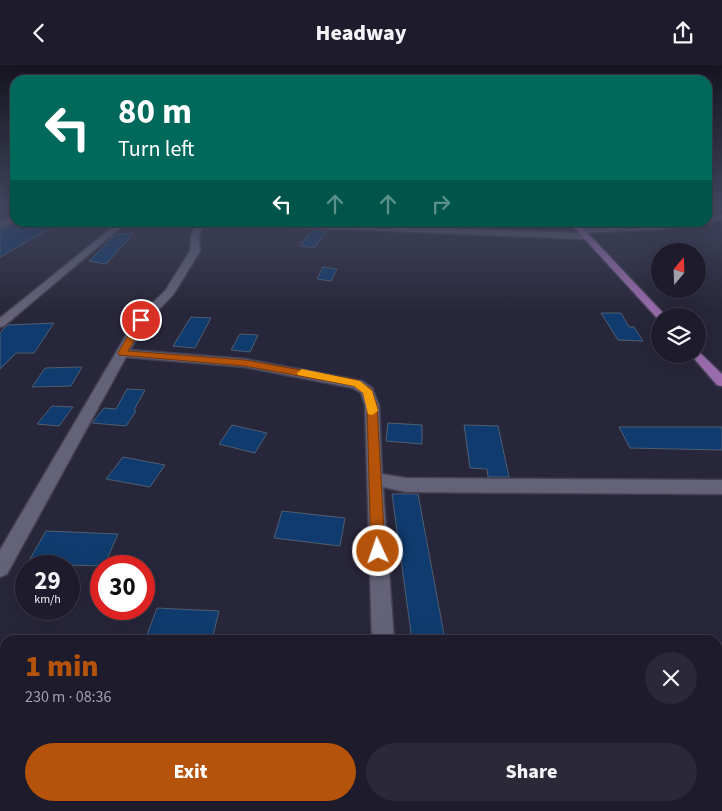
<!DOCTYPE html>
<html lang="en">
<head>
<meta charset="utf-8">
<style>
	:root { --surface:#1e1c2c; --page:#2b2938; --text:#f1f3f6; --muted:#a1a1a9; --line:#3c3a48; --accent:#b45309 }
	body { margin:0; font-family:"Source Sans 3",sans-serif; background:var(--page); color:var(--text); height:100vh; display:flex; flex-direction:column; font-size:19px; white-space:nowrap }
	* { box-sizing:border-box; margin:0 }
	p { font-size:16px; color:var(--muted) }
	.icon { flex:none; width:28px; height:28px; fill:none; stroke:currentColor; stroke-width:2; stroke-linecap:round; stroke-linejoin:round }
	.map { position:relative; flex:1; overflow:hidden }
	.side { position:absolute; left:0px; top:570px; width:722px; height:176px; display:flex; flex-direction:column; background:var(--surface); border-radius:15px 15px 0 0; box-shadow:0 5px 20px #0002,0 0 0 1px var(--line) }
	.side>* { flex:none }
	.guide { position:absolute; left:10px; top:10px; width:702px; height:152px; border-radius:15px; box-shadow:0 5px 20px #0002,0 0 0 1px var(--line); background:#00695c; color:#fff; overflow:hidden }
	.needle { width:32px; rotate:19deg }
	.tools { position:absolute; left:651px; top:178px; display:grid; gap:10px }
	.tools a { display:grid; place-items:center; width:55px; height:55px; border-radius:50%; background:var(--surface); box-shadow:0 5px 20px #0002,0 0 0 1px var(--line); font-size:25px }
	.speed { position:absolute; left:15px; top:490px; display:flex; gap:10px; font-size:25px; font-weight:700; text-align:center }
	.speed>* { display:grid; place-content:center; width:65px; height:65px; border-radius:50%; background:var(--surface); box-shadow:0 5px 20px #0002,0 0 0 1px var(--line); line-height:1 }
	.speed small { font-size:12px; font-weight:400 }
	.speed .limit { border:8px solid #d22; background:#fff; color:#111 }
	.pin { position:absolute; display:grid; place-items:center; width:42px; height:42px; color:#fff; margin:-21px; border:2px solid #fff; border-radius:50%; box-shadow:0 1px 5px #0007 }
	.me { position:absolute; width:55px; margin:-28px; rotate:357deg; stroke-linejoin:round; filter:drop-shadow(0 0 4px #0008) }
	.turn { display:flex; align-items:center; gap:18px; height:105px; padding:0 25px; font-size:22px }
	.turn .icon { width:65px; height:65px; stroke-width:2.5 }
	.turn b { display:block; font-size:35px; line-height:42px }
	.lanes { display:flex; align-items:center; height:48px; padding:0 25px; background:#0003; justify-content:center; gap:25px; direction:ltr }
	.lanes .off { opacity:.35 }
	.round { display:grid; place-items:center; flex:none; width:52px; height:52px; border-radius:26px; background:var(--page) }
	.overview { display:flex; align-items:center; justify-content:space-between; height:85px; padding:0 25px }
	h1 { font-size:30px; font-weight:800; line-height:38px; color:var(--accent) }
	.button { display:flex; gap:10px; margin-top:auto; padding:10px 25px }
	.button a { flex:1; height:58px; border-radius:30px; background:var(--accent); color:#fff; font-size:20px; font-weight:800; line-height:58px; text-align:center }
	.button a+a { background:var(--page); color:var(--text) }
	header { display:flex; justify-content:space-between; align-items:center; height:65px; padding:0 25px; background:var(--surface); font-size:22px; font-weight:800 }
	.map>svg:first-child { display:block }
	.building { fill:#0f3b6e; stroke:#4f5e71 }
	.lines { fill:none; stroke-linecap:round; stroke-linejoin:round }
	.minor-casing { stroke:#424051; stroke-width:3 }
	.primary-casing { stroke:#424051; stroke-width:3 }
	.minor { fill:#636279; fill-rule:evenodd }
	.primary { fill:#9a6cad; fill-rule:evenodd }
	.route { fill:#b45309; stroke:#753606 }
	.slow { fill:#f59e0b }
</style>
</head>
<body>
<header><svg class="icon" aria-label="back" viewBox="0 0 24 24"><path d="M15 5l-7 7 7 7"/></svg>Headway<svg class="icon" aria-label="share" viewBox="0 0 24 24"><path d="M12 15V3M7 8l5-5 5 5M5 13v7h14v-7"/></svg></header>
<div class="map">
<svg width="722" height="746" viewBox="0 0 722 746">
	<rect width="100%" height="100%" fill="#28263a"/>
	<!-- building -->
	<path class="building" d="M16,158H60L0,192V164Z
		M312,165L326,167L314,183L300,181Z
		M116,169H133L106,199L89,196Z
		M323,202L337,204L331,216L317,214Z
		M601,248H621L629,262H634L643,276L618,275Z
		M191,252L211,253L195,283L173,281Z
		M54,258L34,288H16L0,304V268L4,263L8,260Z
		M240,269L258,270L250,287L231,285Z
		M82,302L71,321L32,322L45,303Z
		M127,324L145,325L134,345L136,346L126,361L92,358L104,343L116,344Z
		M52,341L73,342L59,361L37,359Z
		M388,358L422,360V379L386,376Z
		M232,360L267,368L255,388L219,379Z
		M464,360L498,361L509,412H488L487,404L470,403Z
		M619,362H722V385L630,383Z
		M123,392L165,400L150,422L106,414Z
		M392,429H418L445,575H412Z
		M282,446L345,453L340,481L274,473Z
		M46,466L118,469L104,501L27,499Z
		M157,543L219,546L212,575H145Z"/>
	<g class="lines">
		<!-- minor casing -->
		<g class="minor-casing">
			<path id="minor" d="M722,150V154L708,157V153Z
				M15,151V156L0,162V156Z
				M118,158H126L4,261L0,262V253Z
				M196,158H204L199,171L200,186L173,230L146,257L130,285L245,294L362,316L372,323L379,340L382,409L406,413L722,415V429L406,427L383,422L394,575H372L365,340L361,328L353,323L245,302L126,292L7,509L0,512V485L135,255L165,226L190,186L191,171Z
				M230,158H288L585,168L589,171L585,174L234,160Z
				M673,158H697L693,160L654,165L581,168L577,165L581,162Z
				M380,741H406V746H380Z"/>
		</g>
		<!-- primary casing -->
		<g class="primary-casing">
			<path id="primary" d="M570,158H578L666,251L657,253Z
				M698,286L722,309V321L717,320L690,289H698Z"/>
		</g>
		<!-- minor -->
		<use href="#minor" class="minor"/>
		<!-- primary -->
		<use href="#primary" class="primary"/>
	</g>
	<!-- sky -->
	<linearGradient id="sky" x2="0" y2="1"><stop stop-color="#161520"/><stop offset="0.57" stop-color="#424760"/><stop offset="1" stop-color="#424760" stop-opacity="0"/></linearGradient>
	<rect width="722" height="247" fill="url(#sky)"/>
	<!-- route -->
	<path class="route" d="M141,252L146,255L128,286L245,295L357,315L371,324L377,340L385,486L383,490L378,492L373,490L371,486L367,340L363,328L354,321L245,301L119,290L118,288L137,255Z"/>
	<!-- slow -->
	<path class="slow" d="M302,304L360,316L372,326L378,346L372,350L368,349L363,328L354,321L298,310L297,308Z"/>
</svg>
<div class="tools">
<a><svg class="needle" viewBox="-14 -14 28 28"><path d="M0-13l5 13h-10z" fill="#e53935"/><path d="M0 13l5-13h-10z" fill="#a1a1a9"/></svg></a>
<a><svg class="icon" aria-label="layers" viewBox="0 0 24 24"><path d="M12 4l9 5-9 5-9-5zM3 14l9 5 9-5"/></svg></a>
</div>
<div class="speed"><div>29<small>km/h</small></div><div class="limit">30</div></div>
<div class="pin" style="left:141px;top:255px;background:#d93025"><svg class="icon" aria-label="arrive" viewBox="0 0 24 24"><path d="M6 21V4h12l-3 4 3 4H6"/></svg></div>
<svg class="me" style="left:378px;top:486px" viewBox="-20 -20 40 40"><circle r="17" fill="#b45309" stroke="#fff" stroke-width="3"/><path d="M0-11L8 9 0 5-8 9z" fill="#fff"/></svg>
<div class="guide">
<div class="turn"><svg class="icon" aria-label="left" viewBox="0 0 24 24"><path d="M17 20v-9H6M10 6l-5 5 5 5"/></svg><div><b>80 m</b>Turn left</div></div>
<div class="lanes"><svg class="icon" aria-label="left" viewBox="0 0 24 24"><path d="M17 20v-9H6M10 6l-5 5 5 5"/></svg><svg class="icon off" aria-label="ahead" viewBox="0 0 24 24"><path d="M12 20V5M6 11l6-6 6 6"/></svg><svg class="icon off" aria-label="ahead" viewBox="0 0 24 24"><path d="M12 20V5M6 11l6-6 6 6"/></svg><svg class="icon off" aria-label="right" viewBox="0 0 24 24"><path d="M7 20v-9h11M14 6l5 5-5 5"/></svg></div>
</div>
<section class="side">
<div class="overview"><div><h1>1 min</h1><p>230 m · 08:36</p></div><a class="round"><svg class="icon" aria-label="close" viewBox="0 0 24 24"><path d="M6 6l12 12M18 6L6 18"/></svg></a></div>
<div class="button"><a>Exit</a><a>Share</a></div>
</section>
</div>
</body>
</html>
